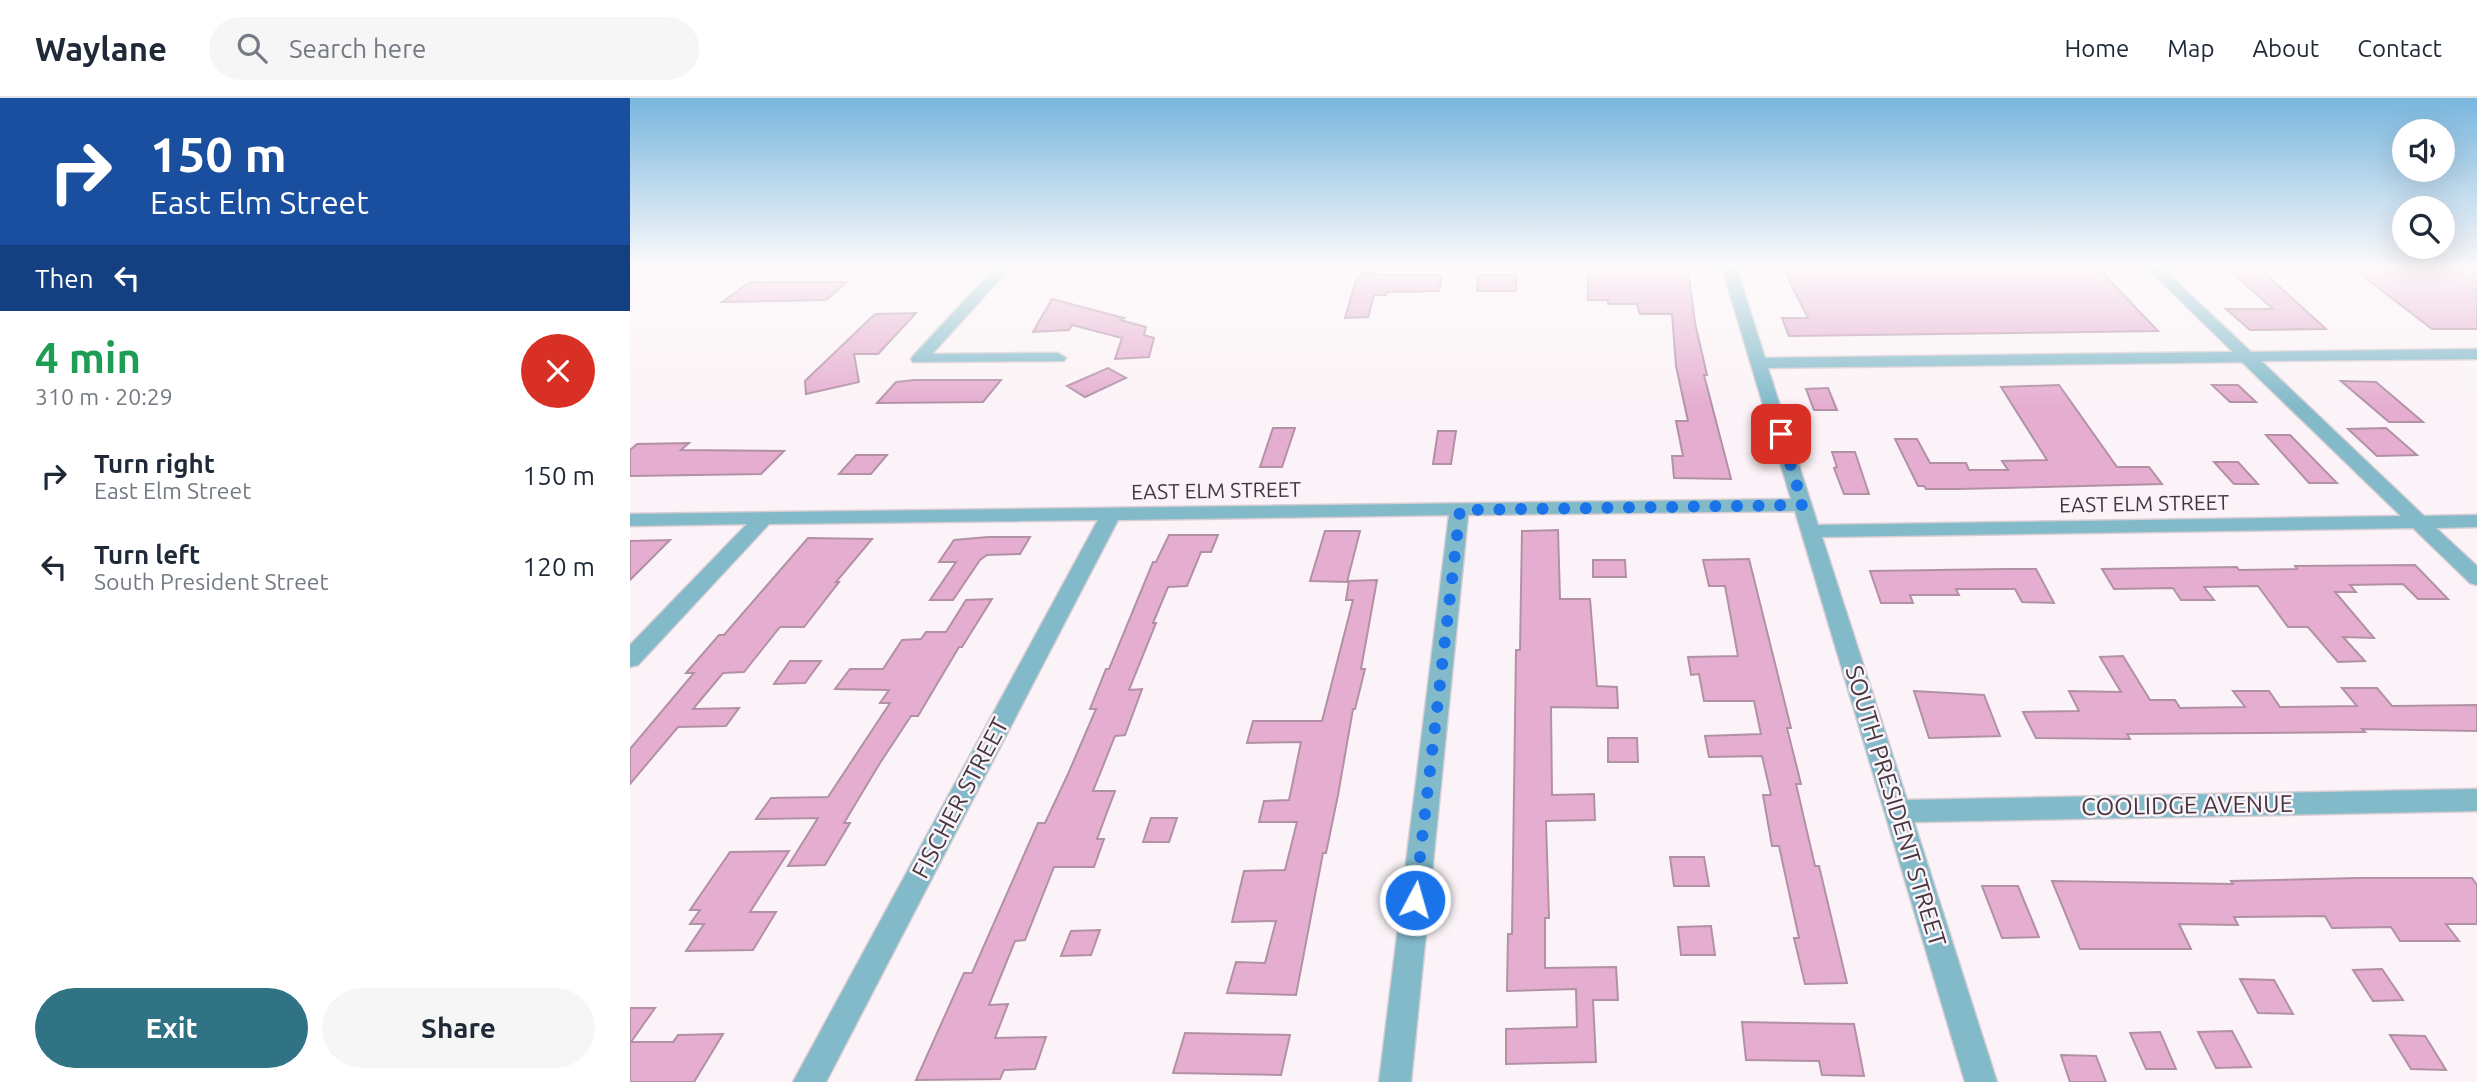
<!DOCTYPE html>
<html lang="en">
<head>
<meta charset="utf-8">
<style>
	:root { --surface:#fff; --page:#f6f6f7; --text:#1f2937; --muted:#747a83; --line:#e0e1e3; --accent:#307384 }
	body { margin:0; font-family:Ubuntu,sans-serif; background:var(--page); color:var(--text); height:100vh; display:flex; flex-direction:column; font-size:26px; white-space:nowrap }
	* { box-sizing:border-box; margin:0 }
	p { font-size:23px; color:var(--muted) }
	.icon { flex:none; width:38px; height:38px; fill:none; stroke:currentColor; stroke-width:2; stroke-linecap:round; stroke-linejoin:round }
	.map { position:relative; flex:1; overflow:hidden }
	.details { display:flex; flex-direction:column; background:var(--surface); width:630px }
	.details>* { flex:none }
	.banner { background:#1a4fa0; color:#fff; overflow:hidden }
	.fabs { position:absolute; left:1762px; top:21px; display:grid; gap:14px }
	.fabs a { display:grid; place-items:center; width:63px; height:63px; border-radius:50%; background:var(--surface); box-shadow:0 7px 28px #0002; font-size:35px }
	.pin { position:absolute; display:grid; place-items:center; width:60px; height:60px; color:#fff; margin:-30px; border-radius:14px; box-shadow:0 4px 10px #0006 }
	.me { position:absolute; width:77px; margin:-38px; rotate:6deg; stroke-linejoin:round; filter:drop-shadow(0 0 5px #0008) }
	.turn { display:flex; align-items:center; gap:24px; height:147px; padding:0 35px; font-size:32px }
	.turn .icon { width:91px; height:91px; stroke-width:2.5 }
	.turn b { display:block; font-size:49px; line-height:60px }
	.then { display:flex; align-items:center; height:66px; padding:0 35px; background:#0003; gap:14px; font-size:26px }
	.round { display:grid; place-items:center; flex:none; width:74px; height:74px; border-radius:37px; background:var(--page) }
	.headline { display:flex; align-items:center; justify-content:space-between; height:119px; padding:0 35px }
	h1 { font-size:42px; font-weight:700; line-height:52px; color:#1e9e55 }
	.button { display:flex; gap:14px; margin-top:auto; padding:14px 35px }
	.button a { flex:1; height:80px; border-radius:42px; background:var(--accent); color:#fff; font-size:28px; font-weight:700; line-height:80px; text-align:center }
	.button a+a { background:var(--page); color:var(--text) }
	ul { padding:0; list-style:none }
	li { display:flex; align-items:center; gap:21px; height:91px; padding:0 35px }
	li div { flex:1 }
	li b { display:block; font-size:26px }
	li em { font-style:normal }
	header { display:flex; align-items:center; gap:42px; box-sizing:border-box; height:98px; padding:0 35px; background:var(--surface); border-bottom:2px solid var(--line) }
	header strong { font-size:33px }
	nav { display:flex; gap:38px; margin-inline-start:auto; font-size:24px }
	.search { width:490px; height:63px; background:var(--page); display:flex; align-items:center; gap:18px; box-sizing:border-box; padding:0 24px; border-radius:38px; color:var(--muted); font-size:26px }
	main { display:flex; flex:1; min-height:0 }
	.map>svg:first-child { display:block }
	.building { fill:#e5aed0; stroke:#b291a5; stroke-width:2 }
	.lines { fill:none; stroke-linecap:round; stroke-linejoin:round }
	.minor-casing { stroke:#d7cdd2; stroke-width:3 }
	.minor { fill:#82baca; fill-rule:evenodd }
	.route { stroke:#1a73e8; stroke-width:12; stroke-dasharray:0 21.6 }
	.labels { text-anchor:middle; dominant-baseline:central; stroke-width:5; stroke-linejoin:round; paint-order:stroke }
	.street-label { font-size:21px; fill:#453740; stroke:#fbf3f7 }
	.near-street-label { font-size:24px; fill:#453740; stroke:#fbf3f7 }
</style>
</head>
<body>
<header>
<strong>Waylane</strong>
<div class="search"><svg class="icon" aria-label="search" viewBox="0 0 24 24"><circle cx="10" cy="10" r="6"/><path d="M15 15l6 6"/></svg>Search here</div>
<nav><a>Home</a><a>Map</a><a>About</a><a>Contact</a></nav>
</header>
<main>
<section class="details">
<div class="banner">
<div class="turn"><svg class="icon" aria-label="right" viewBox="0 0 24 24"><path d="M7 20v-9h11M14 6l5 5-5 5"/></svg><div><b>150 m</b>East Elm Street</div></div>
<div class="then">Then<svg class="icon" aria-label="left" viewBox="0 0 24 24"><path d="M17 20v-9H6M10 6l-5 5 5 5"/></svg></div>
</div>
<div class="headline"><div><h1>4 min</h1><p>310 m · 20:29</p></div><a class="round" style="background:#d93025;color:#fff"><svg class="icon" aria-label="close" viewBox="0 0 24 24"><path d="M6 6l12 12M18 6L6 18"/></svg></a></div>
<ul>
<li><svg class="icon" aria-label="right" viewBox="0 0 24 24"><path d="M7 20v-9h11M14 6l5 5-5 5"/></svg><div><b>Turn right</b><p>East Elm Street</p></div><em>150 m</em></li>
<li><svg class="icon" aria-label="left" viewBox="0 0 24 24"><path d="M17 20v-9H6M10 6l-5 5 5 5"/></svg><div><b>Turn left</b><p>South President Street</p></div><em>120 m</em></li>
</ul>
<div class="button"><a>Exit</a><a>Share</a></div>
</section>
<div class="map">
<svg width="1847" height="984" viewBox="0 0 1847 984">
	<rect width="100%" height="100%" fill="#fbf3f7"/>
	<!-- building -->
	<path class="building" d="M1467,169L1528,233L1159,238L1152,220H1178L1153,170Z
		M1596,169H1628L1696,231L1620,232L1596,211H1643Z
		M1721,169H1847V231H1802Z
		M1058,171L1065,225L1077,277H1074L1101,381L1044,380L1042,358H1053L1046,323H1058L1046,268L1042,216H1010L1007,206H978V202H958V172Z
		M733,175L755,177H812L809,193L757,194L756,197H744L738,219L715,220L727,179H731Z
		M848,177H886V193H847Z
		M120,184H217L196,202L92,204Z
		M422,201L494,220L490,222L516,229L514,237L524,240L519,259L485,261L492,240L442,227L439,232L403,234Z
		M286,215L248,256H224L229,284L176,296L175,283L245,216Z
		M478,270L496,280L455,299L437,288Z
		M285,282H371L353,304L247,305L266,284Z
		M1711,283L1746,284L1793,324H1759Z
		M1429,287L1487,369H1519L1532,386L1328,391H1296L1294,388H1288L1265,341H1287L1300,365H1336L1339,372H1378L1372,363L1417,362L1371,289Z
		M1582,287H1608L1626,304H1600Z
		M1198,290L1207,312H1184L1176,291Z
		M643,330H665L652,369H630Z
		M1756,330L1787,357L1747,358L1718,331Z
		M808,333H826L821,366H803Z
		M1636,337H1660L1707,385H1679Z
		M59,345L51,352L154,353L131,376L0,378V352L7,346Z
		M1202,354H1225L1239,396H1214L1204,370L1207,369Z
		M226,357H257L241,376H209Z
		M1584,364H1608L1628,386H1604Z
		M928,432L930,501H960L967,588L987,589L988,610L921,609L922,697L964,696L965,722L916,723L919,820H915V870L986,869L988,902H963L966,964L876,966V931L947,929L946,891L877,893L878,836H882L886,552H890L892,433Z
		M695,433H730L717,484L680,483Z
		M539,437H588L581,454H571L557,488L538,489L523,525H526L499,592L512,591L495,637L485,638L463,693H485L467,741H474L464,769H424L395,842L385,843L359,907L378,906L365,940L416,939L405,971L374,972L370,981L286,982L334,875H342L408,725H415L438,676L466,611H460L476,571H479L523,464H526Z
		M358,439H400L390,456L357,457L350,462L323,502H300L326,464H309L324,442Z
		M178,440L242,441L206,484H209L174,529H150L114,574L93,575L63,611L109,610L96,628L48,629L0,686V651L64,575H56L89,537H94Z
		M40,442L0,482V443Z
		M1119,461L1161,630H1157L1171,686H1166L1185,768H1189L1217,885L1175,886L1164,840H1169L1149,748H1142L1133,697H1141L1132,658L1079,659L1075,638L1131,636L1124,603H1074L1069,576L1061,577L1058,559L1108,558L1095,488H1079L1073,462Z
		M963,462H995L996,479H963Z
		M1785,467L1818,501H1788L1773,486L1720,487L1726,494H1705L1744,540L1713,539L1735,563L1708,564L1678,529H1658L1628,488L1574,489L1584,502H1551L1543,490L1484,491L1472,471L1607,469L1609,472L1667,471L1665,468Z
		M1375,471H1406L1424,505L1392,504L1385,491H1326L1329,497H1280L1283,505H1251L1240,473Z
		M747,482L731,571H735L725,611H723L708,697L696,755H693L666,897L597,895L606,864L635,865L646,823L602,824L614,773L655,772L667,724H629L634,703L659,702L671,644L617,645L623,623H692L723,502H716L719,483Z
		M362,501L332,549H329L288,618H281L250,665L214,725H220L195,767L158,768L188,720L126,721L141,700L198,699L260,605H250L259,592L205,591L220,571H253L272,542L291,541L296,534H316L336,502Z
		M1493,558L1520,602H1545L1550,610L1615,609L1603,593H1639L1650,609L1727,608L1712,590H1747L1762,608L1847,607V633L1732,631L1735,634L1497,636L1500,641L1406,640L1393,614L1449,613L1439,593L1491,594L1470,559Z
		M160,563H191L175,585L144,586Z
		M1284,593L1354,597L1370,638L1299,640Z
		M978,640H1007L1008,664H978Z
		M521,720H547L539,744H513Z
		M159,753L120,814H146L123,852L56,853L74,826H60L70,812H60L100,754Z
		M1040,759H1074L1079,788H1044Z
		M1727,780H1842L1847,787V826H1816L1829,843H1770L1761,829L1702,830L1695,818L1604,819L1608,827L1549,826L1561,851H1450L1422,783L1603,786L1601,783Z
		M1352,788H1388L1409,839L1372,840Z
		M1081,828L1085,857H1051L1048,829Z
		M470,832L461,857L431,858L441,833Z
		M1752,871L1773,902L1743,903L1723,872Z
		M1610,881L1644,882L1663,916L1628,915Z
		M0,910H25L1,944H43L48,937L93,936L64,984H0Z
		M1112,924L1224,926L1234,978L1192,977L1189,963L1116,962Z
		M1602,933L1621,969L1586,970L1568,934Z
		M1530,934L1546,971H1516L1500,935Z
		M555,935L660,937L651,977L543,975Z
		M1760,937L1795,938L1816,972L1781,971Z
		M1431,957L1466,958L1476,984H1440Z"/>
	<g class="lines">
		<!-- minor casing -->
		<g class="minor-casing">
			<path id="minor" d="M366,169H381L302,256L428,255L436,260L434,263L283,264L281,261L283,258Z
				M1092,169H1106L1135,260L1603,254L1516,169H1531L1621,254L1847,251V261L1631,263L1794,418L1847,417V429L1806,430L1847,468V487L1840,485L1783,430L1192,439L1277,702L1847,691V713L1284,724L1367,984H1335L1165,413L838,417L781,984H749L819,417L488,422L196,984H163L468,422L139,426L8,567L0,569V547L117,426L0,428V416L1161,401ZM1612,264L1771,418L1188,427L1138,270Z"/>
		</g>
		<!-- minor -->
		<use href="#minor" class="minor"/>
	</g>
	<!-- sky -->
	<linearGradient id="sky" x2="0" y2="1"><stop stop-color="#78b6de"/><stop offset="0.55" stop-color="#fdfafb"/><stop offset="1" stop-color="#fdfafb" stop-opacity="0"/></linearGradient>
	<rect width="1847" height="307" fill="url(#sky)"/>
	<g class="lines">
		<!-- route -->
		<path class="route" d="M785,802L830,412L1173,407L1151,336"/>
	</g>
	<g class="labels">
		<!-- street labels -->
		<g class="street-label">
			<text transform="translate(586 392) rotate(-1)">EAST ELM STREET</text>
			<text transform="translate(1514 405) rotate(-1)">EAST ELM STREET</text>
		</g>
		<!-- near-street labels -->
		<g class="near-street-label">
			<text transform="translate(330 700) rotate(-62)">FISCHER STREET</text>
			<text transform="translate(1557 707) rotate(-1)">COOLIDGE AVENUE</text>
			<text transform="translate(1266 708) rotate(73)">SOUTH PRESIDENT STREET</text>
		</g>
	</g>
</svg>
<div class="fabs">
<a><svg class="icon" aria-label="sound" viewBox="0 0 24 24"><path d="M4 9h4l5-4v14l-5-4H4zM17 9q2 3 0 6"/></svg></a>
<a><svg class="icon" aria-label="search" viewBox="0 0 24 24"><circle cx="10" cy="10" r="6"/><path d="M15 15l6 6"/></svg></a>
</div>
<div class="pin" style="left:1151px;top:336px;background:#d93025"><svg class="icon" aria-label="arrive" viewBox="0 0 24 24"><path d="M6 21V4h12l-3 4 3 4H6"/></svg></div>
<svg class="me" style="left:785px;top:802px" viewBox="-20 -20 40 40"><circle r="17" fill="#1a73e8" stroke="#fff" stroke-width="3"/><path d="M0-11L8 9 0 5-8 9z" fill="#fff"/></svg>
</div>
</main>
</body>
</html>
